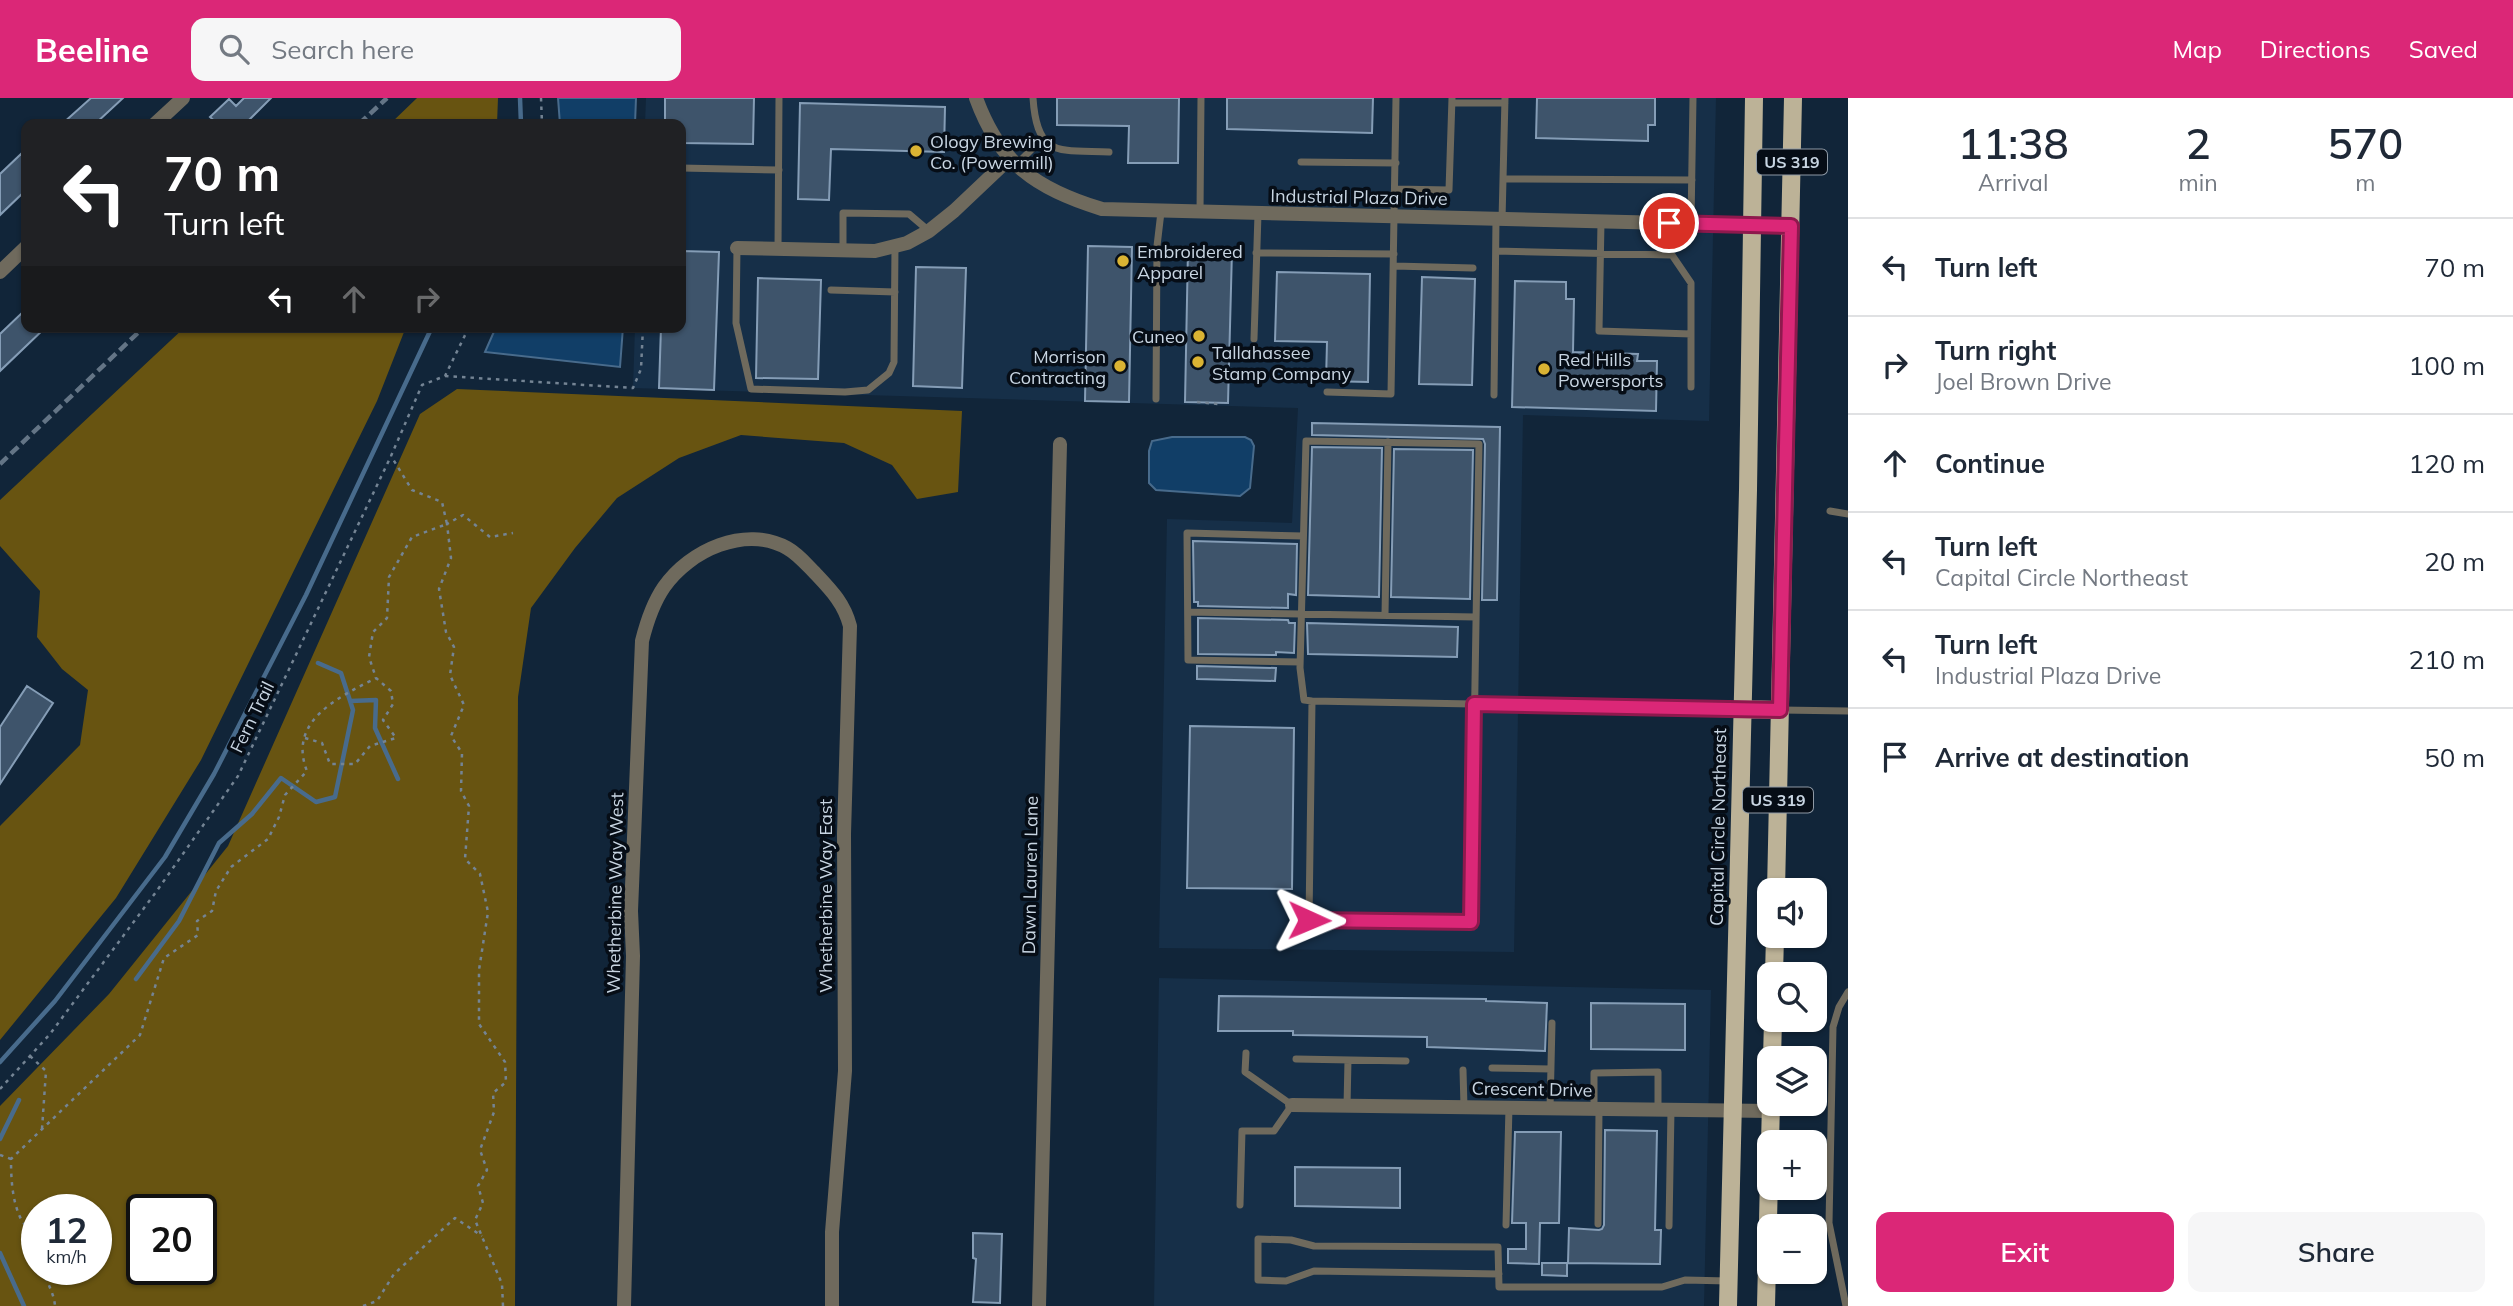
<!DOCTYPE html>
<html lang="en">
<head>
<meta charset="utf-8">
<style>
	:root { --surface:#fff; --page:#f6f6f7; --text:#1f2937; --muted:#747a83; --line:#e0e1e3; --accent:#db2777 }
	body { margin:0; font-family:Mulish,sans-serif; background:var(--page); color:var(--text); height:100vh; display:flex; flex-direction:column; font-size:26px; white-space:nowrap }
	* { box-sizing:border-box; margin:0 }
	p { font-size:23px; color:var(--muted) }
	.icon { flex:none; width:38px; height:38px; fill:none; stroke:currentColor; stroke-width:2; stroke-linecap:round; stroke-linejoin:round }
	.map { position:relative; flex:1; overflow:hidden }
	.side { display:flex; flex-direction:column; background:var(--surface); width:665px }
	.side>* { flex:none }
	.banner { position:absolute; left:21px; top:21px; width:665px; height:214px; border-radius:14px; box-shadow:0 2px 5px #0004; background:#202124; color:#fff; overflow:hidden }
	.tools { position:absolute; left:1757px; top:780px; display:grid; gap:14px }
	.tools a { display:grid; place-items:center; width:70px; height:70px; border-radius:14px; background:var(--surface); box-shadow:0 2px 5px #0004; font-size:35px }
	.speed { position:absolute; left:21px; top:1096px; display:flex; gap:14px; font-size:35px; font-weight:700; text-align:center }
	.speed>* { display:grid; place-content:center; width:91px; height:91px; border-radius:50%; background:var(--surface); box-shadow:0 2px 5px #0004; line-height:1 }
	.speed small { font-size:18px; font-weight:400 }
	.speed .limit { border:4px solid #111; border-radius:10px; background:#fff; color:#111 }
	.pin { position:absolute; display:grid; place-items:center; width:60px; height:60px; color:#fff; margin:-30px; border:4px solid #fff; border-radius:50%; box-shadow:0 2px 7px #0007 }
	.me { position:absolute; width:77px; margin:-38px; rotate:91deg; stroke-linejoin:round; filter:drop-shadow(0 0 5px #0008) }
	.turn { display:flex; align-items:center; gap:24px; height:147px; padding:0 28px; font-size:32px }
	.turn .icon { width:91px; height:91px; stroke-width:2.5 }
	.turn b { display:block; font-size:49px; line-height:60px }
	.lanes { display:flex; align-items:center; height:66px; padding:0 28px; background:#0003; justify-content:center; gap:35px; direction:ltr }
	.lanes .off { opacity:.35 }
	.eta { display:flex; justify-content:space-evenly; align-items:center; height:119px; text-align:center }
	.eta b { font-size:42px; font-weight:600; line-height:49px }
	.primary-button { display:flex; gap:14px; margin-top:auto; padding:14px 28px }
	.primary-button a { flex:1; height:80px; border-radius:14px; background:var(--accent); color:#fff; font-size:28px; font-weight:600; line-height:80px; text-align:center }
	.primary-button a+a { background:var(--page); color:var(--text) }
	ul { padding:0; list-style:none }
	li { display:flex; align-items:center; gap:21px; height:98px; padding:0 28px; border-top:2px solid var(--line) }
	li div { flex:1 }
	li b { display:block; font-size:26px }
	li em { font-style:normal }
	header { display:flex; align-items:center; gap:42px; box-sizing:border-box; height:98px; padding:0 35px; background:var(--accent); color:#fff }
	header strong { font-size:33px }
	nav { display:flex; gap:38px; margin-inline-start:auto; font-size:24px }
	.search { width:490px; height:63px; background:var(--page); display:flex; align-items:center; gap:18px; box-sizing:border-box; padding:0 24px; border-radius:14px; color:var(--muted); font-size:26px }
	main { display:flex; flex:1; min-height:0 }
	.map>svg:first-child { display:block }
	.built { fill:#162f48 }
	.forest { fill:#685411; fill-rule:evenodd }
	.water { fill:#113e67; stroke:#486b8c; stroke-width:2 }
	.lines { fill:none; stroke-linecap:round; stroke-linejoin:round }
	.stream { stroke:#486b8c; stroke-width:4.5 }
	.building { fill:#3e546b; stroke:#859db6; stroke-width:2 }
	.path { stroke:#748494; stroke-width:2.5; stroke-dasharray:3.5 5; stroke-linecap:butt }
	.lane { stroke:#6f6a5d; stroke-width:7 }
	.street { stroke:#6f6a5d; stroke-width:14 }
	.primary { stroke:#bcb297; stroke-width:18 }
	.rail { stroke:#647586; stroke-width:4.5; stroke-dasharray:10 5; stroke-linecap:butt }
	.route-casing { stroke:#8e194d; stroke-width:18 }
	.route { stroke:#db2777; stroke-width:12 }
	.poi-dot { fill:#dab333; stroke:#060d16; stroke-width:2.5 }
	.labels { text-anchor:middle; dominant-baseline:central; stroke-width:7; stroke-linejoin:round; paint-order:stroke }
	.shield { fill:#060d16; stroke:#8e99a5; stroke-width:2 }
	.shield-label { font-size:16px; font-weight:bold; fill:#c8d5e2 }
	.poi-label { font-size:18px; fill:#c8d5e2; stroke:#060d16; text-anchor:start }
	.street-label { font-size:18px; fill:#c8d5e2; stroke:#060d16 }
</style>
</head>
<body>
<header>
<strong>Beeline</strong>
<div class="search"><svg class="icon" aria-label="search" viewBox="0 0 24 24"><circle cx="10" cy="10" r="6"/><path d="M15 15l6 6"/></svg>Search here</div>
<nav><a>Map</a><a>Directions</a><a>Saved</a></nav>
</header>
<main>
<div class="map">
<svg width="1848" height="1208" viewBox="0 0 1848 1208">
	<rect width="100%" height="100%" fill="#112539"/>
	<!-- built -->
	<path class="built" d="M646,0H1716L1709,323L1523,317L1514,854L1159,850L1167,421L1292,425L1298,310L633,290L635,229H681V26H645Z
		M1159,880L1711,892L1704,1208H1154Z"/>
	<!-- forest -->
	<path class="forest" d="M417,0H498L497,26H390Z
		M185,229H406L377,303L201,662L116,800L0,942V728L80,647L88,592L62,571L37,539L40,493L0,448V402Z
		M457,291L962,313L958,394L917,401L892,367L844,345L741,337L679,360L617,400L575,450L531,510L518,599L515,1208H0V1008L109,896L228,748L420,316ZM37,1111H96V1171H37ZM142,1111H201V1171H142Z"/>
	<!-- water -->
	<path class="water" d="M558,0H636L635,26H560Z
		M496,229H623L620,269L485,254Z
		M1172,339H1245L1251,342L1254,348L1250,390L1240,398L1156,392L1149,385V353L1152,343Z"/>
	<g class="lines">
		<!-- stream -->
		<path class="stream" d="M520,0L521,26
			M350,603L376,602L375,630L398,681
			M136,881L179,823L219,745L252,716L281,680L316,704L335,699L353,612L341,575L318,565
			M0,964L55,903L165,759L214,676L306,497L432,229
			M0,1041L19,1002
			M0,1155L24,1208"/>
	</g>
	<!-- building -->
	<path class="building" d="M91,0H123L95,26H62Z
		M244,0H271L245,26H218L210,19L229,1L236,8Z
		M665,0H754L753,46L681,45V26H665Z
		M1057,0H1179L1178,65H1128L1129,28L1057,27Z
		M1227,0H1373L1372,35L1227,31Z
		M1537,0H1655V27H1648V43L1536,40Z
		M800,5L945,9L944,54L831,51L829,102L798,101Z
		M21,56L26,61V92L0,117V76Z
		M1088,148L1132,149L1129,304L1085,303Z
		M1188,151L1232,152L1228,305L1185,304Z
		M681,153L719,154L714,292L659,290L661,229H681Z
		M916,169L966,170L962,290L913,288Z
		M1277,174L1370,176L1368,284L1326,283L1327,244L1275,243Z
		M1422,179L1475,181L1472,287L1419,286Z
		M758,180L821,182L818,281L756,280Z
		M1515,183L1566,184V201H1574L1573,254L1638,256L1637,263H1657L1656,313L1512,309Z
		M26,211V229H46L0,273V236Z
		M1312,325L1500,329L1497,502H1482L1485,346L1483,341L1312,337Z
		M1312,349L1382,350L1379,499L1308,497Z
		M1394,351L1473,352L1470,501L1391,499Z
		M1193,443L1297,446L1296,497L1288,496V510L1198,508V504H1194Z
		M1198,520L1288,522L1289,525H1295L1294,555L1276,554V557L1198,556Z
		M1307,525L1458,529L1457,559L1308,556Z
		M1197,568L1276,570L1275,583L1197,581Z
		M27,588L53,605L0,686V629Z
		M1190,628L1294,630L1292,791L1187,790Z
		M1219,898L1486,901V903L1547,905L1545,953L1427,949V939L1293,937V933H1218Z
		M1591,905L1685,906V952L1591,951Z
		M1605,1032L1657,1033L1655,1132H1661L1660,1166L1568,1165L1569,1130L1599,1132L1602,1131L1604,1127Z
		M1515,1034H1561L1559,1125H1540L1539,1166L1508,1165V1151H1526V1125H1512Z
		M1295,1069L1400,1070V1110L1295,1108Z
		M973,1135L1002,1136L1000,1205L973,1204L976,1161L973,1160Z
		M1542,1165H1567V1178L1542,1177Z"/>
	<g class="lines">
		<!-- path -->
		<path class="path" d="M541,0L542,26
			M445,278L633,290L641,271L643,229
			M1197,304L1218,306
			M305,640L322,645L330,666H355L370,648L396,640L383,622L393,606L391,593L376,580L369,559L373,534L387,520L389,479L412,439L447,426L442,404L412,392L391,358
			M30,958L46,973L42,1031
			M0,991L50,936L156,794L238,678L391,358L422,287L445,278L469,229
			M0,1057L11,1061
			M37,1150C34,1138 27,1131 21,1121C12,1103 11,1080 11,1061L140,937L164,860L198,837L197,823L212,813L216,793L231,769L268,741L279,719L285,697L307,673C287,623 339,599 376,580
			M44,1171C46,1185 54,1194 55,1208
			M363,1208L377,1203L394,1176L455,1120L482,1138
			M503,1208L502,1186L475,1122L483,1105L478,1088L487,1072L480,1052L494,1014L493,995L506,984L505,964L479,926V872L488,814L480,776L465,761L469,708L461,693L462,655L451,638L464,607L450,577L454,549L446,534L439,491L451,460L447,426L463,417L490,439L513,435"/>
		<!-- lane -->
		<path class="lane" d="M1033,0C1037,60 1059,52 1109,54
			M1452,5H1505
			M1301,64L1396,65
			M1017,66L1043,40
			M681,70L779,72
			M1503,81L1692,82
			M1395,91L1449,92L1452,0
			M1200,115L1201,0
			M1502,122L1505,0
			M1601,124L1599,233L1691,236
			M1691,125L1693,0
			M737,150L736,225L751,291L845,294L868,292L889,275L894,264L895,148
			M778,151L779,0
			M843,152V115L909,116L929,133
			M1496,153L1672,157L1691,185V289
			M1256,155L1394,156
			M1394,168L1473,170
			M831,192L895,194
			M1254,241L1258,116
			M1327,294L1391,296L1396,0
			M1494,297L1496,121
			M1156,301L1157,148L1161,114
			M1830,413L1848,416
			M1188,514L1476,519
			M1385,517L1388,344
			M1300,564L1188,562L1187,435L1303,438
			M1312,603L1309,822L1471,824C1474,665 1476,505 1479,346L1306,343L1300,570L1304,602L1312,603L1740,611
			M1781,612L1848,613
			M1296,961L1406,963
			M1492,970L1551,971
			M1463,972L1464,1009
			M1347,1008L1348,962
			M1550,1010L1552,925
			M1594,1011V975L1658,974V1012
			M1240,1107L1242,1033H1274L1292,1007L1245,974L1246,955
			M1598,1126L1599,1011
			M1506,1127L1509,1009
			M1669,1128L1671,1012
			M1499,1176L1314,1173L1286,1183L1258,1182V1141L1291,1142L1314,1148L1498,1149L1499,1189H1662L1685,1182L1728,1183
			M1846,1208L1829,1125L1833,929L1839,909L1848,894"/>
		<!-- street -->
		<path class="street" d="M976,0C1000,66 1036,91 1102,111L1791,128
			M155,26L183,0
			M737,150L875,153L907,145L929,133L954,113L1010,60
			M0,174L26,149
			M1292,1007L1771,1013
			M624,1208L633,858L631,813L642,543C647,523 653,505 664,489C690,452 745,427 787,450C798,456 807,467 815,475C831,492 844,505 850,528L844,736L845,973L832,1134V1208
			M1039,1208L1060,346"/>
		<!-- primary -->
		<path class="primary" d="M1741,611L1780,612
			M1776,793L1793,0
			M1774,877L1775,838
			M1772,961L1773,922
			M1770,1045L1771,1006
			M1728,1208L1748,392L1754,0
			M1766,1208L1769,1080"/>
		<!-- rail -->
		<path class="rail" d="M359,26L387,0
			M0,366L144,229"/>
	</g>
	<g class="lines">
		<!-- route casing -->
		<g class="route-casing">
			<path id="route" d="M1309,822L1471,824L1474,606L1780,612L1791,128L1669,125"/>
		</g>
		<!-- route -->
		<use href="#route" class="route"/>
	</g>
	<!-- markers -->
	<g class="poi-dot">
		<circle cx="916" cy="53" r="7"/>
		<circle cx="1123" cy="163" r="7"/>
		<circle cx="1199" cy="238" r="7"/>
		<circle cx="1198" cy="264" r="7"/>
		<circle cx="1120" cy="268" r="7"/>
		<circle cx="1544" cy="271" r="7"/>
	</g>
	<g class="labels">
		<!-- shield labels -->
		<g class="shield">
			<rect x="1757" y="51.5" width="70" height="25" rx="5"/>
			<rect x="1743" y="689.5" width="70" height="25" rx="5"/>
		</g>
		<g class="shield-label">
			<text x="1792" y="64">US 319</text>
			<text x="1778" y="702">US 319</text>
		</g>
		<!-- poi labels -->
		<g class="poi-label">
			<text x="930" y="43">Ology Brewing<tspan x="930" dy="21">Co. (Powermill)</tspan></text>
			<text x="1137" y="153">Embroidered<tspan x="1137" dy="21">Apparel</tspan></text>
			<text x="1185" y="238" text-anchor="end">Cuneo</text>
			<text x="1212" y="254">Tallahassee<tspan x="1212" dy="21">Stamp Company</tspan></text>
			<text x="1106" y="258" text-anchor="end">Morrison<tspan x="1106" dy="21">Contracting</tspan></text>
			<text x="1558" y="261">Red Hills<tspan x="1558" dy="21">Powersports</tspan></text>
		</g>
		<!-- street labels -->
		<g class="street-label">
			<text transform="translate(1359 99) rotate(1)">Industrial Plaza Drive</text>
			<text transform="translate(252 619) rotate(-64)">Fern Trail</text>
			<text transform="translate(1718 729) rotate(-89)">Capital Circle Northeast</text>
			<text transform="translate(1030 777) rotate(-89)">Dawn Lauren Lane</text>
			<text transform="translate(615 795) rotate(-89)">Whetherbine Way West</text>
			<text transform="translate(825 798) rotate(-90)">Whetherbine Way East</text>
			<text transform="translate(1532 991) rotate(1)">Crescent Drive</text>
		</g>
	</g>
</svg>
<div class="tools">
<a><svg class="icon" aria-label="sound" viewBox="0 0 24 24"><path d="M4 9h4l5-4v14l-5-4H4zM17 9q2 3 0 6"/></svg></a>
<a><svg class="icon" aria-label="search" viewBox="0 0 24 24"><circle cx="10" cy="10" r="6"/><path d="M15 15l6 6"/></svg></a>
<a><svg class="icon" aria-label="layers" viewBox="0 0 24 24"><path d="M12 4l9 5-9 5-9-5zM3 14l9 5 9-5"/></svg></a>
<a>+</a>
<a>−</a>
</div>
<div class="speed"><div>12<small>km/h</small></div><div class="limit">20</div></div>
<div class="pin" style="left:1669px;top:125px;background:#d93025"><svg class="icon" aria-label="arrive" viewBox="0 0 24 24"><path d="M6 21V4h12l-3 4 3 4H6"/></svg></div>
<svg class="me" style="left:1309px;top:822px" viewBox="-20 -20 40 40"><path d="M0-17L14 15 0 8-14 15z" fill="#db2777" stroke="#fff" stroke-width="4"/></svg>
<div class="banner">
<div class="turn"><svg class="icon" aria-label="left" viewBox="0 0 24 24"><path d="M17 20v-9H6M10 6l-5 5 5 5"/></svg><div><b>70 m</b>Turn left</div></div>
<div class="lanes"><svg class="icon" aria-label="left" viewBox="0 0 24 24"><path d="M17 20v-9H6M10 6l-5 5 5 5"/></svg><svg class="icon off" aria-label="ahead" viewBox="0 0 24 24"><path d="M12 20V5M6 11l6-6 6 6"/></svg><svg class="icon off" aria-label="right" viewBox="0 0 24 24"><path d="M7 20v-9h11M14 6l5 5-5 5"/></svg></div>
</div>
</div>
<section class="side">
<div class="eta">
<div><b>11:38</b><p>Arrival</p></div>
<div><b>2</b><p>min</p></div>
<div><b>570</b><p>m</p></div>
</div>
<ul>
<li><svg class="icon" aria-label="left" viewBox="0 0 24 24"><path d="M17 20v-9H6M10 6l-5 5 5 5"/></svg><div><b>Turn left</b></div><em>70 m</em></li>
<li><svg class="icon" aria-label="right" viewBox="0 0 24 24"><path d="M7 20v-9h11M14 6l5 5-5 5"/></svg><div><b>Turn right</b><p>Joel Brown Drive</p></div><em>100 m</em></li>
<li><svg class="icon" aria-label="ahead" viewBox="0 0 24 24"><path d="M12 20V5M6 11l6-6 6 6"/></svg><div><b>Continue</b></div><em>120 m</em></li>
<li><svg class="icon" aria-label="left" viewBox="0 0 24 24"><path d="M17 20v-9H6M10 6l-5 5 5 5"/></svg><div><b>Turn left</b><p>Capital Circle Northeast</p></div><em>20 m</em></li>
<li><svg class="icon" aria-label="left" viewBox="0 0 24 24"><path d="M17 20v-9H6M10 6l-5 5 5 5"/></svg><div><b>Turn left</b><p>Industrial Plaza Drive</p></div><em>210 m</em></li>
<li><svg class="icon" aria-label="arrive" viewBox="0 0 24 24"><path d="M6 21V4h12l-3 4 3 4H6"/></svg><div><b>Arrive at destination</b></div><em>50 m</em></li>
</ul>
<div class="primary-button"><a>Exit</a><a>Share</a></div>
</section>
</main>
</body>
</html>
